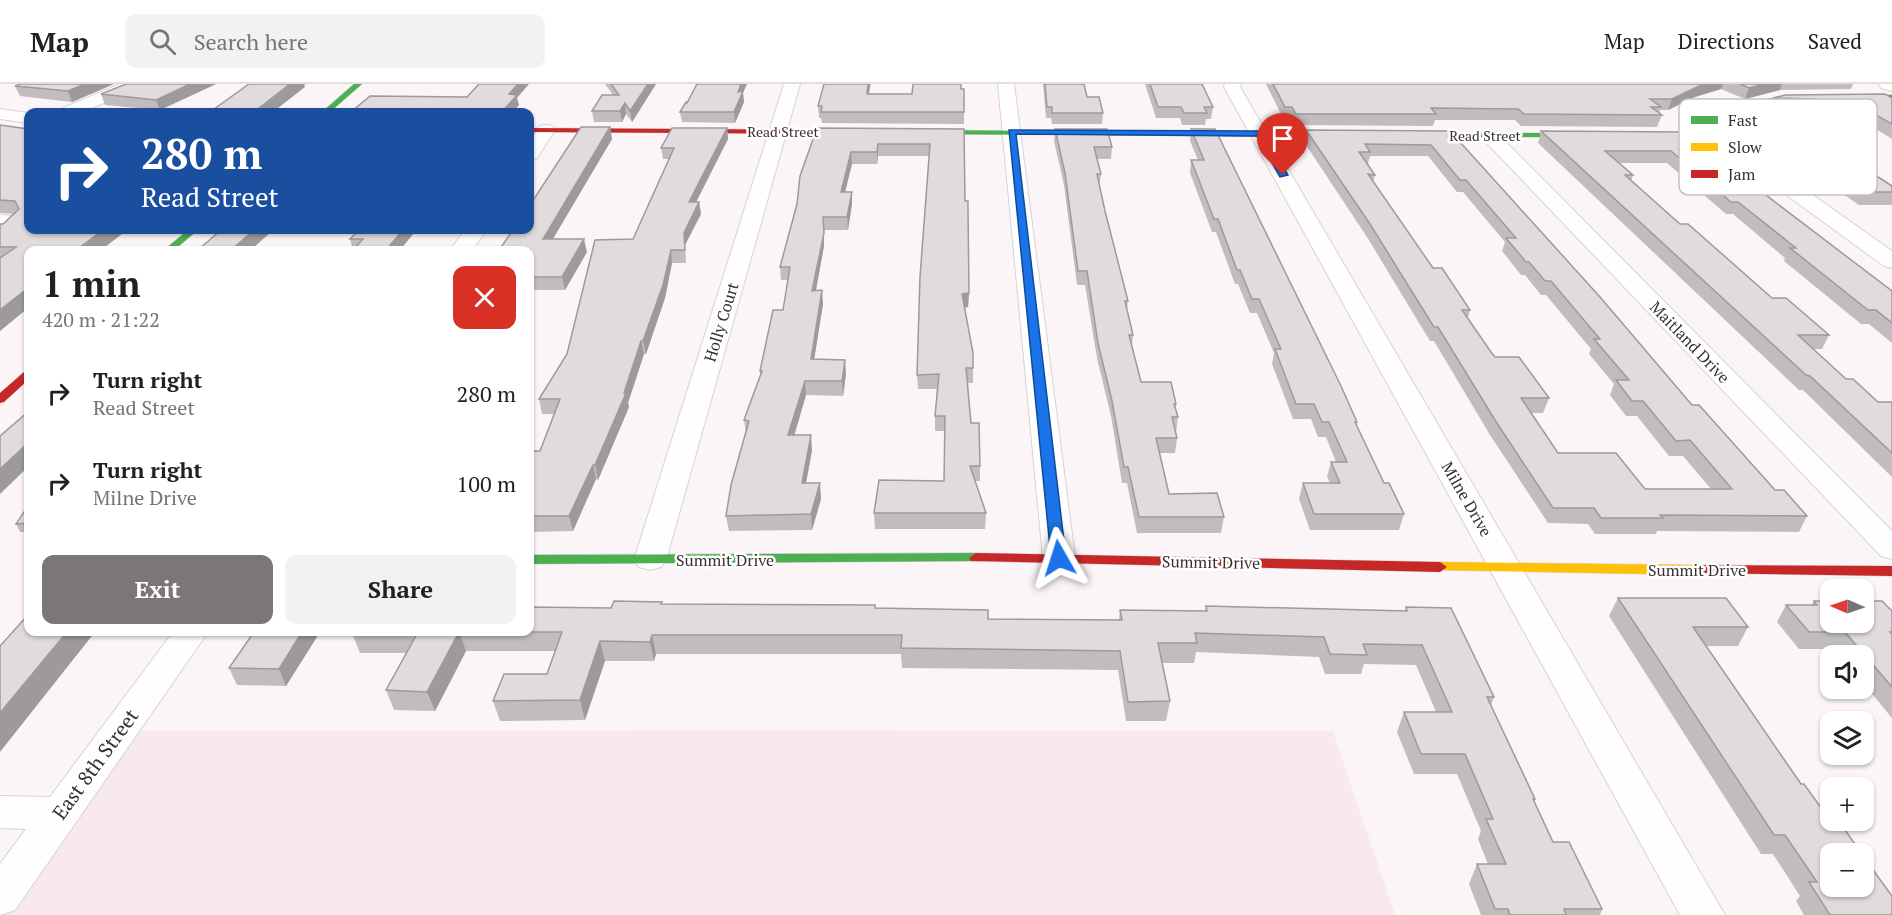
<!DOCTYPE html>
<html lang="en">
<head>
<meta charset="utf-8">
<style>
	:root { --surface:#fff; --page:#f2f2f2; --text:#202124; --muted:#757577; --line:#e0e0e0; --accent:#7c7579 }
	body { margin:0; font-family:"PT Serif",serif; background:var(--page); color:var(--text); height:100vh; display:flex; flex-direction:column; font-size:22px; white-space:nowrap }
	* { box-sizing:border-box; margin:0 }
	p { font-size:20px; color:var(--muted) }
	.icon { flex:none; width:33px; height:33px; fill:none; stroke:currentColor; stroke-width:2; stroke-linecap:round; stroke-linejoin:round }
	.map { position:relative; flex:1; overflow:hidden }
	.panel { position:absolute; left:24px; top:162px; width:510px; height:390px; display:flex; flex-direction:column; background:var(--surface); border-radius:12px; box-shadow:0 2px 4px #0004 }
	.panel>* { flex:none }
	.guide { position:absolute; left:24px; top:24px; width:510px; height:126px; border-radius:12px; box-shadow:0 2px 4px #0004; background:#1a4fa0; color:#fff; overflow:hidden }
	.needle { width:39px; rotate:272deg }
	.fabs { position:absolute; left:1820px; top:495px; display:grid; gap:12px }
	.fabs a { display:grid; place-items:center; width:54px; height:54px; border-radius:12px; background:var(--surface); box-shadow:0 2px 4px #0004; font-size:30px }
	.pin { position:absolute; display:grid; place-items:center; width:51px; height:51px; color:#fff; margin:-62px -26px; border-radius:50% 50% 50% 0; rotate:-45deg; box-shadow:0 0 6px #0007 }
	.pin .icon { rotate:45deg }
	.me { position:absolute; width:66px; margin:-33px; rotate:354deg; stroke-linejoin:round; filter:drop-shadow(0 0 4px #0008) }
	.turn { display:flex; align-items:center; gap:21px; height:126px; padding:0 18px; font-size:27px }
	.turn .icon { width:78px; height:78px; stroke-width:2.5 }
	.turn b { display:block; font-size:42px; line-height:51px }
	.round { display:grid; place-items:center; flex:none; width:63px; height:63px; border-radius:12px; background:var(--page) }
	.overview { display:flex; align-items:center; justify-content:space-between; height:102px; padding:0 18px }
	h1 { font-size:36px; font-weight:700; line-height:45px }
	.cta { display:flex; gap:12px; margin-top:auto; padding:12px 18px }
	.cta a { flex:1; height:69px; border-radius:12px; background:var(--accent); color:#fff; font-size:24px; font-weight:700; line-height:69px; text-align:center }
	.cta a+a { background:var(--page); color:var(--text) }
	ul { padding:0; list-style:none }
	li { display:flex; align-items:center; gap:18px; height:90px; padding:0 18px }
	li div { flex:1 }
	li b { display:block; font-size:22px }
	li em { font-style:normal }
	header { display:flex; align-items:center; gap:36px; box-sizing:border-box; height:84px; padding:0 30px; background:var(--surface); border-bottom:2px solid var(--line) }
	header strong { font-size:28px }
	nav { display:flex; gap:33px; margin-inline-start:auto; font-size:21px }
	.search { width:420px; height:54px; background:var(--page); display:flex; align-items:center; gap:15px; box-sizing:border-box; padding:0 21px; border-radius:12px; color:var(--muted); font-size:22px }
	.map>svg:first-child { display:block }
	.built { fill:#f8e9f1 }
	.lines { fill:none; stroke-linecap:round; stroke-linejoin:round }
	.street-casing { stroke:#d8d2d5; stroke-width:2 }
	.fast-casing { stroke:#d8d2d5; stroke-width:1 }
	.slow-casing { stroke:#d8d2d5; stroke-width:1 }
	.jam-casing { stroke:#d8d2d5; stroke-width:1 }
	.street { fill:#fefefe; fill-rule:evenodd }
	.fast { fill:#4caf50; fill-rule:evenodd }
	.slow { fill:#ffc107; fill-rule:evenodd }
	.jam { fill:#c62828; fill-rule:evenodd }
	.wall { fill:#c2bcbf; fill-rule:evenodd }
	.shaded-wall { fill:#9e999b }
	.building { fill:#e1dbde; stroke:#9e999b; stroke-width:1.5; fill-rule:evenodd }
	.route { fill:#1a73e8; stroke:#114b97; stroke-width:1.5 }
	.labels { text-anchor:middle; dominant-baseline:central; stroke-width:5; stroke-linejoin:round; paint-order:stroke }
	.far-street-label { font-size:14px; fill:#383035; stroke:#fff }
	.street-label { font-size:16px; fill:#383035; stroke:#fff }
	.near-street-label { font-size:20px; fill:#383035; stroke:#fff }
	.key { fill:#fff; stroke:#c3c1c2; stroke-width:1.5 }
	.key-label { font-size:16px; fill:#383035 }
</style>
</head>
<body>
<header>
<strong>Map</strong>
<div class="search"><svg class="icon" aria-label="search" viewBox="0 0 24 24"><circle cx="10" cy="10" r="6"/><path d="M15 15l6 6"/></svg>Search here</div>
<nav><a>Map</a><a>Directions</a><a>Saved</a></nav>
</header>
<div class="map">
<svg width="1892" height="831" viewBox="0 0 1892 831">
	<rect width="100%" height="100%" fill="#fbf5f8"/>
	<!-- built -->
	<path class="built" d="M767,646L1333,647L1395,831H5L134,647Z"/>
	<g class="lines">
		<!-- street casing -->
		<g class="street-casing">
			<path id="street" d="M120,0H142L140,4L82,28H60L63,24Z
				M784,0H800L666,476L661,483L650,486L639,483L634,476Z
				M998,0H1014L1075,474L1070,481L1059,484L1048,481L1043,474Z
				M1225,0H1241L1240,3L1725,831H1680L1224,3Z
				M1879,0H1892V7L1881,4Z
				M0,25L28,29V39L0,35Z
				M546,41L552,42L555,46L537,74L530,76V57L540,42Z
				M1709,41L1715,42L1892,167V184L1884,182L1703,50L1700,46L1703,42Z
				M1489,46L1495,47L1892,447V475L1881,472L1483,55L1480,51L1483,47Z
				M0,131L21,133L24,137L8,152L0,153Z
				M465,146H487L472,166H450Z
				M173,548H208L15,826L0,831V780L26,745L0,744V712L50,713Z"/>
		</g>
		<!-- fast casing -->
		<g class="fast-casing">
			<path id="fast" d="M354,0H362L330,28H322Z
				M1892,11V15L1780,16L1749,25L1712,48L1678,53H1641L1637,51L1641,49H1678L1707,44L1743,21L1780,12Z
				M918,46L1209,48L1213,50L1209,52L921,50H918Z
				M1407,49H1584L1588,51L1584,53H1407Z
				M188,146H198L174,166H164Z
				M976,469L983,474L981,477L530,480V471Z"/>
		</g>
		<!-- slow casing -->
		<g class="slow-casing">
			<path id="slow" d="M1440,478L1699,481L1706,486L1699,491L1435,486L1433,483L1435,480Z"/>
		</g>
		<!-- jam casing -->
		<g class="jam-casing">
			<path id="jam" d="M530,44L861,46L865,48L861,50L530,48Z
				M1206,48L1350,49L1354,51L1350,53L1209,52L1205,50Z
				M28,287V296L4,318L0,319V309L24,288Z
				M976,469L1440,478L1447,483L1440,488L971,477L969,474Z
				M1699,481L1892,482V492L1694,489L1692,486L1694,483Z"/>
		</g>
		<!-- street -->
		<use href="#street" class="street"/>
		<!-- fast -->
		<use href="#fast" class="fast"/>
		<!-- slow -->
		<use href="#slow" class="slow"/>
		<!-- jam -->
		<use href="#jam" class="jam"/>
	</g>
	<!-- wall -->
	<path class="wall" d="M114,0L72,18L20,12L15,2Z
		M216,0L160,26L105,21L101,10Z
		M605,0H656L632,38L626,30L622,38H594L592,27L613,11Z
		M824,0H871L869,10H912L964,5V40L822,39L821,34H819L818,22Z
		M1043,0H1084L1087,13L1103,29L1102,40H1052L1051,34H1046Z
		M1145,0H1202L1213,23L1211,35H1206L1205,41H1182L1180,34H1156Z
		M1266,0H1853L1851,5L1780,6L1745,15L1721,5L1695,13L1668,26H1660L1659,29L1662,31L1657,43L1521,42L1515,36H1435L1433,42L1294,41L1290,34H1283Z
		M743,9L744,18L735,39L682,38L680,28L687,19Z
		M1774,14H1892V55L1866,39L1766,52L1764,46L1769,34L1789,26L1769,25Z
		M0,41L127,146L101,166H28V224L0,247V140H3L13,130L0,129Z
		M610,43L612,55L553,155L587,168L565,206H530V166Z
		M727,44L728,55L696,118H699L701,130L685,161L686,179H672L665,214L646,270H644L628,319L629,323L598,396L596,395L573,447L530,448V367H540L555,330H542L539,315L567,270L633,155L669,75H663L661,64Z
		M817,44L964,45L965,117L969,209L968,223L964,224L973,284V299H967L971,339L980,382V397H975L986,429L985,445H875L874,429L944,397L945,347H935V332L937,305H918L917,291L929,72H878L877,80H852L845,108L852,120L848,146H824V162L816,207L823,220L814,275L846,290L843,312L806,311L794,351L812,366L806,399L821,415L812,446L729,447L726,432L746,349L744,336L760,291V287L783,226L788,196H781L780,183Z
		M1055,45L1112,63L1111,75H1097L1101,90L1099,102L1128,217L1127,225L1133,251L1132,262L1141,298L1176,320V325L1178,333L1176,348L1177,354L1175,369H1160L1169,410L1224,433L1221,449H1137L1127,399H1122L1111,332L1097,274L1085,201H1077L1064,101L1054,57Z
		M1191,45L1357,338L1356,341L1384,399L1404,430L1399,446H1310L1299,415L1303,399H1330L1327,393L1331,378H1336L1326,353H1318L1311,335H1293L1272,280L1274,269L1257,229H1250L1238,200H1235L1216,148H1212L1190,89L1191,76H1198L1190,57Z
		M1306,46L1450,47L1692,321L1775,406L1807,432L1799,448L1657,447L1656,450H1595L1588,440L1548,439L1490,351L1434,257H1430L1367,153L1304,58ZM1370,72H1428L1457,108H1463L1505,158L1502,167L1521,191H1525L1541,211H1546L1591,265L1589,270L1614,300L1610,311L1626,332H1637L1669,372H1683L1711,405H1645L1558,369L1531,329H1543L1549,314L1495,273L1491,268L1468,234L1470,226L1433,184L1373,98L1375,91L1368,80Z
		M1541,47L1683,48L1892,207V259L1869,240H1861L1784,177L1785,174L1733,130H1726L1667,79H1619L1633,91L1631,97L1680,140L1772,214L1829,251L1822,265H1813L1846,295L1878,318H1892V393L1803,306H1799L1538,59Z
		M1811,71L1892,102V121H1859L1805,84Z
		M359,146H415L414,147V149L353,166L350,155Z
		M28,422V448H20L16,440Z
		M1618,514L1748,543L1738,562H1706L1892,831H1804L1796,817L1800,812L1773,770H1761L1609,532Z
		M1814,517L1892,527V634L1863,599V572H1840L1835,565H1799L1777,538L1786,521H1811Z
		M662,518V520L876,524L988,535L1119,536L1120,526L1205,527L1206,522L1405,527L1406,523L1494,613L1491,621L1535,715L1534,717L1553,758L1602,825L1600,831H1481L1469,800L1477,780H1488L1478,755L1481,747L1457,690H1414L1397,648L1404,628H1436L1416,581L1364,580L1361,590H1325L1319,573L1196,568L1194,579H1162L1170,617L1166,637H1126L1118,586L902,584L901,570H656L654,577H605L585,636L500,637L493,617L547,590L555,567H466L435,627L394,626L386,606L406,569H360L352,549L611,524Z
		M254,548H320L286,602L237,601L229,584Z"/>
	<!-- shaded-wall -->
	<path class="shaded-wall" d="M85,0H114L72,18L68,7Z
		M190,0H216L160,26L156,16Z
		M290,0H306L304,1L305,3L273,28H254Z
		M518,0H529L517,14L519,21L513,28H502L509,10Z
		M648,0H656L632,38L630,27Z
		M741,0H747L743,9L744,18L735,39L734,28L738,8Z
		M868,0H870L867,21V10Z
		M1704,0H1723L1721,5L1695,13L1668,26L1672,15L1699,2Z
		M1764,0H1782L1780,6L1745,15L1749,4Z
		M625,19L626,30L622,38L620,27Z
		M1871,28L1866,39L1766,52L1771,40Z
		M610,43L612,55L545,168L543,155Z
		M727,44L728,55L690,130L689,118Z
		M878,60V72L877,80V68Z
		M851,68L852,80L842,120L841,108Z
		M852,108V120L848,146L847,133Z
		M699,118L701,130L685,161L686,179L684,149Z
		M823,133L824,162L813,221L812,207Z
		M103,146H127L101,166H76Z
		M254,146H273L251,166H231Z
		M403,146H415L414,147V149L400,166H386Z
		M584,155L587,168L565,206L562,193Z
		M671,166L672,179L665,214L646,270L643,257Z
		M28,204V224L0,247V226Z
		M822,206L823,220L812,289L811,275Z
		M969,209L968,223L962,224V210Z
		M641,257L644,270L628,319L629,323L598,396L595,381L624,309Z
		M845,276L846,290L843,312L842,297Z
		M805,297L806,311L790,366L788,351Z
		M811,351L812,366L803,415L802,399Z
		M28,359V383L0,410V385Z
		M593,381L596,395L573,447L569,432Z
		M820,399L821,415L812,446L811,430Z
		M67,548H95L0,668V629Z
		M302,548H320L286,602L279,585Z
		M459,548L466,567L435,627L427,608Z
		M652,551L656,570L654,577L650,558Z
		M600,557L605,577L585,636L580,616Z"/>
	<!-- building -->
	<path class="building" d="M21,0H85L68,7L15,2Z
		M126,0H190L156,16L101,10Z
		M249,0H290L254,28H210Z
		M479,0H518L509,10L517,11L502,28H351L370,12L467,13Z
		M611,0H648L630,27L625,19L620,27H592L602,11H619Z
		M697,0H741L738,8L743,7L734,28H680L686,18L687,19Z
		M824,0H868L867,10H912L913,0H961V5H964V28H821L822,22H818Z
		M1045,0H1084L1087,13H1099L1103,29H1052V23H1047Z
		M1150,0H1202L1213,23H1204L1207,29H1184L1181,23H1158Z
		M1273,0H1704L1699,2L1672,15H1650L1661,23H1651L1662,31L1524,30L1518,25L1431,24L1436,30H1296L1292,23H1285Z
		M1740,0H1764L1749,4Z
		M1885,10L1892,14V40L1871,28L1771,40L1769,34L1816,15L1774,14L1785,11Z
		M0,41L28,45V146H103L76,166H28V204L0,226V174L16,163H0V140H3L19,125L15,117L0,116Z
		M581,43H610L543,155H584L562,193H530V166H499L513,146H530V121Z
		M672,44H727L689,118H699L684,149L685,166H671L663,201L643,257H641L624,309H626L595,381H593L569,432H530V367H540L560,315H539L567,270L595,156L633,155L674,64H661Z
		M817,44L964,45L965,117H968V126L969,209L962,210L973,269V284H966L971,339H979L980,382H970L986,429H874L879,396L944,397L945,332H935L939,290L917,291L920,193L930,60H878L877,68H851L841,108H852L847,133H823L824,149L812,207L822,206L811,275L845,276L842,297H805L788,351H811L802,399H820L811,430L726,432L731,401L749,337L744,336L762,287H760L773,226H783L790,183H780L797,120L800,92Z
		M1055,45H1107L1112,63H1094L1101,90H1097L1105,127L1128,217H1125L1133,251H1129L1141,298H1171L1176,320H1174L1178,333H1172L1177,354H1156L1169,410L1217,409L1224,433H1139L1128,383H1124L1112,317L1098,259L1087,187H1078L1065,89Z
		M1191,45H1215L1341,302L1357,338H1355L1384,399H1389L1404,430H1314L1303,399H1340L1331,378H1347L1329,338H1322L1314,320H1296L1275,265H1281L1259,215H1252L1240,186H1237L1218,135H1214L1191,76H1204Z
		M1306,46L1450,47L1600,213L1692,321H1699L1775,406H1784L1807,432L1660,431L1663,434H1601L1594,424H1553L1495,336L1438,243H1434L1370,140ZM1365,60L1431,61L1460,96H1466L1516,154H1506L1526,178H1529L1545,197H1551L1600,255H1594L1629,296H1616L1632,317H1643L1676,357L1690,356L1732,405H1645L1616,369H1558L1521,314H1549L1519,273H1495L1491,268L1462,226H1470L1442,184H1433L1368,90L1375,91L1359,68H1370Z
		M1541,47L1683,48L1892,207V239L1876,226H1868L1790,164H1796L1738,118H1731L1671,67H1605L1633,91H1625L1680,140H1688L1772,214H1786L1829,251H1798L1846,295H1853L1878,318H1892V369L1810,292L1806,291Z
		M1821,56L1892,102V108H1865L1811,71Z
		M221,146H254L231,166H198Z
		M359,146H403L386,166H353L363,155H350Z
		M28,328V359L0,385V352Z
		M28,422V439L16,440Z
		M1618,514H1726L1748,543H1693L1801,700H1804L1827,732H1830V736H1838L1862,770H1830V802H1863V772L1892,812V831H1830L1809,798H1817L1785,751H1774Z
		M614,517L662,518L661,520L875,521V524L988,526V535L1122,536L1120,526L1207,527L1206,522L1407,527L1406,523L1451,524L1494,613H1487L1535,715H1533L1553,758H1569L1602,825H1564L1566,831H1510L1508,825H1495L1477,780H1506L1486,735H1493L1465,670H1421L1404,628H1452L1422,561L1363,560L1367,571L1330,570L1324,553L1195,549L1197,559H1158L1170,617L1128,618L1120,567L901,564L902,551H652L650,558L600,557L580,616L493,617L504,590H547L562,548H459L427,608L386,606L417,550L352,549L353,548H530V523L611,524Z
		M1814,517H1830V538H1863V517H1882L1892,527V548H1890L1892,550V603L1845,548H1809L1786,521H1817Z
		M28,531V548H67L0,629V562Z
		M254,548H302L279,585L229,584Z"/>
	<!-- route -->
	<path class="route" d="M1009,46L1260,47L1264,50L1288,91L1280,93L1257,52L1016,50L1066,474L1059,479L1051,474Z"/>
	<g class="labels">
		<!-- far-street labels -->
		<g class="far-street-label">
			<text x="783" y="47">Read Street</text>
			<text x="1485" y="51">Read Street</text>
		</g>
		<!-- street labels -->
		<g class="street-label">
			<text transform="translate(721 238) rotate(-73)">Holly Court</text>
			<text transform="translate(1690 258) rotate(46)">Maitland Drive</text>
			<text transform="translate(1467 415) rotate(60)">Milne Drive</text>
			<text x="725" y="476">Summit Drive</text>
			<text transform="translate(1211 478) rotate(1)">Summit Drive</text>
			<text x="1697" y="486">Summit Drive</text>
		</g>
		<!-- near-street labels -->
		<g class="near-street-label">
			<text transform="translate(95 680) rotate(-54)">East 8th Street</text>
		</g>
	</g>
	<!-- legend -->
	<rect x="1679" y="15" width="198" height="96" rx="9" class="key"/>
	<rect x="1691" y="32" width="27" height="8" fill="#4caf50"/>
	<rect x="1691" y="59" width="27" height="8" fill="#ffc107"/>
	<rect x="1691" y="86" width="27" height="8" fill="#c62828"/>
	<g class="key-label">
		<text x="1728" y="42">Fast</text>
		<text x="1728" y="69">Slow</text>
		<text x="1728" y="96">Jam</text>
	</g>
</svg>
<div class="fabs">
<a><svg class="needle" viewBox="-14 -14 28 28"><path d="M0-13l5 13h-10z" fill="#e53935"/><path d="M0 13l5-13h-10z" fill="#757577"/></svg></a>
<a><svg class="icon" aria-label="sound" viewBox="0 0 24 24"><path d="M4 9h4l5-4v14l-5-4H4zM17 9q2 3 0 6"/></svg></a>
<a><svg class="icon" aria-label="layers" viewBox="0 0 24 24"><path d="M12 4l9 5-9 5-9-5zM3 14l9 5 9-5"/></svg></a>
<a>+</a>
<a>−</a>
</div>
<div class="pin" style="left:1283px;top:91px;background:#d93025"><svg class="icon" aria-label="arrive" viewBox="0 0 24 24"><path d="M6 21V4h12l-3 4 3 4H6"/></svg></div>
<svg class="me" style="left:1059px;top:474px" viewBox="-20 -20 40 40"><path d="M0-17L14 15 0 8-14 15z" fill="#1a73e8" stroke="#fff" stroke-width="4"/></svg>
<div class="guide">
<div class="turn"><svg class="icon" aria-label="right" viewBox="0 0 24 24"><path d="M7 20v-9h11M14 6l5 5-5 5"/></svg><div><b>280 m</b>Read Street</div></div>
</div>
<section class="panel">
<div class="overview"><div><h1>1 min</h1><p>420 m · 21:22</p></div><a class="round" style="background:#d93025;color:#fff"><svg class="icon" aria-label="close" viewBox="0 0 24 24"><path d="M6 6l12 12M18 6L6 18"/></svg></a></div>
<ul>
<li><svg class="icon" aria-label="right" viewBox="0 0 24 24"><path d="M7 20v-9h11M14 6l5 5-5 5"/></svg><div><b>Turn right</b><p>Read Street</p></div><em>280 m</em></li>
<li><svg class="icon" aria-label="right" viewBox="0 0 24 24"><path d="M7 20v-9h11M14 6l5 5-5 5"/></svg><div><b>Turn right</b><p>Milne Drive</p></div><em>100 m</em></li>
</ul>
<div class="cta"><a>Exit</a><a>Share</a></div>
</section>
</div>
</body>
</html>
